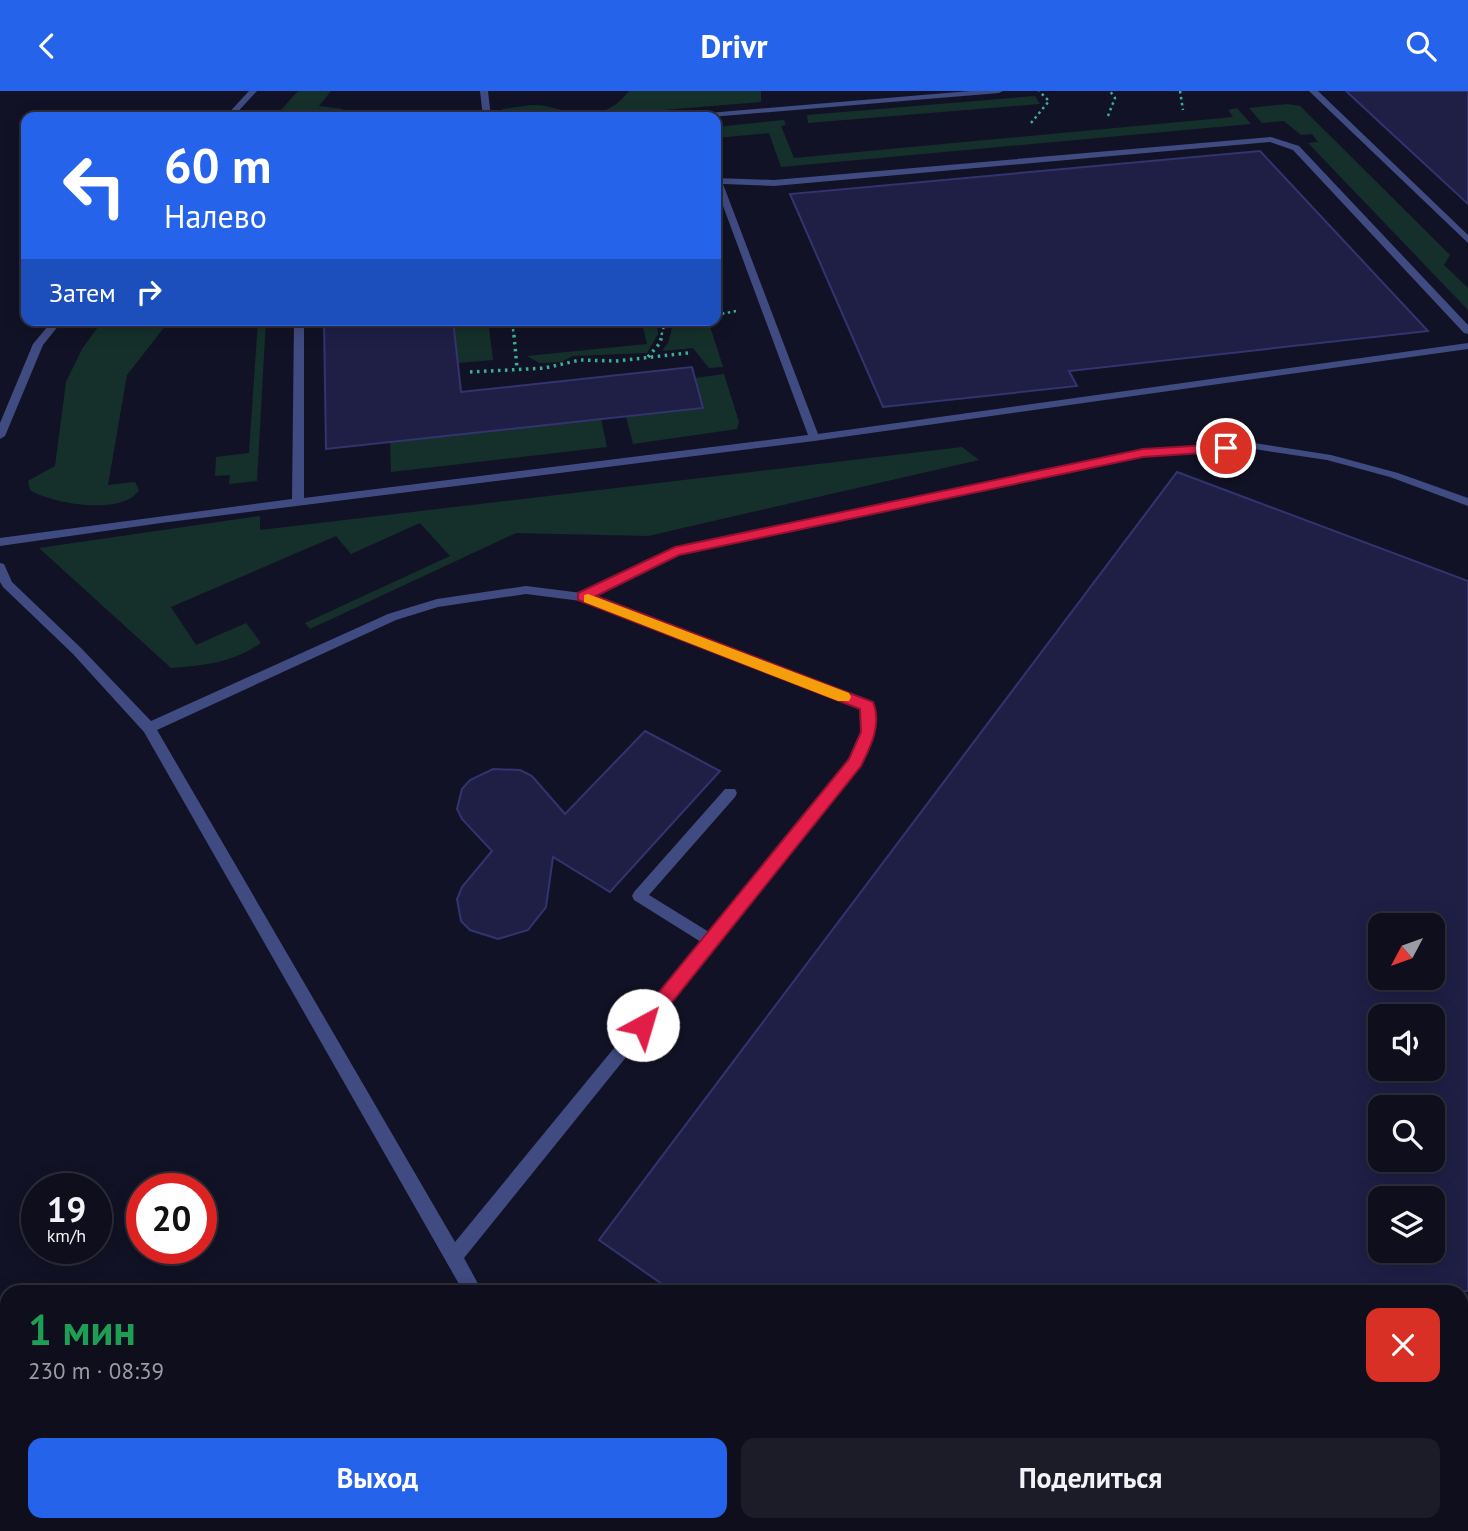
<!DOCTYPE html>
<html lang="ru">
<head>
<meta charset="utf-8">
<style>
	:root { --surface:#0e0e1c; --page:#1c1c29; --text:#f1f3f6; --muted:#9b9ca3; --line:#2e2e3b; --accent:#2563eb }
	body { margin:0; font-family:"PT Sans",sans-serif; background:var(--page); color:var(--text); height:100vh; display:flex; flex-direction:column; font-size:26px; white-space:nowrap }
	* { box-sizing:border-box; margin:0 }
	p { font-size:23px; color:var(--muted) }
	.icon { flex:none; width:38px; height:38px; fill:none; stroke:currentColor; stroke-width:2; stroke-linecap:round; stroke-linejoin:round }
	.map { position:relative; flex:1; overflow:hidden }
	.panel { position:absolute; left:0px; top:1194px; width:1468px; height:247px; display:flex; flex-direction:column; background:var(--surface); border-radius:21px 21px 0 0; box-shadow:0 4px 18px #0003,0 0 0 2px var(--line) }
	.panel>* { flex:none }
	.top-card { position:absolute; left:21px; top:21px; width:700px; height:214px; border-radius:14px; box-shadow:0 4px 18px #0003,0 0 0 2px var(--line); background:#2563eb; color:#fff; overflow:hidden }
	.needle { width:46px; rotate:229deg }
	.tools { position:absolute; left:1368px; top:822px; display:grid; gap:14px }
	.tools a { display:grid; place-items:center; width:77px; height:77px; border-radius:14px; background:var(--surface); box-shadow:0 4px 18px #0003,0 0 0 2px var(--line); font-size:35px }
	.speed { position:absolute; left:21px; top:1082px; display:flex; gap:14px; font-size:35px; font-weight:700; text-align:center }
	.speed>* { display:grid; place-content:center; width:91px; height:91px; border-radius:50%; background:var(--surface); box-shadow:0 4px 18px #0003,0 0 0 2px var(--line); line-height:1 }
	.speed small { font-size:18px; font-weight:400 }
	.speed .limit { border:10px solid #d22; background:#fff; color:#111 }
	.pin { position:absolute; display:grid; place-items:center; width:60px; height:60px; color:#fff; margin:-30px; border:4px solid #fff; border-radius:50%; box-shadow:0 2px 7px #0007 }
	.me { position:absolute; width:77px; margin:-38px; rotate:39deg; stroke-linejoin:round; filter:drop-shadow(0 0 5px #0008) }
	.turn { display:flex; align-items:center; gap:24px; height:147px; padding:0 28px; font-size:32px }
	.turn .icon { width:91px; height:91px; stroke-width:2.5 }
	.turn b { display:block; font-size:49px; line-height:60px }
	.then { display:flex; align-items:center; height:66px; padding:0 28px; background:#0003; gap:14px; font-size:26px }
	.round { display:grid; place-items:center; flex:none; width:74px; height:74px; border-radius:14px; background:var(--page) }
	.head { display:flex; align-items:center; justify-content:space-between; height:119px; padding:0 28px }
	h1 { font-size:42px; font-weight:700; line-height:52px; color:#1e9e55 }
	.action { display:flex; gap:14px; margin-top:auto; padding:14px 28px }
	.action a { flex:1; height:80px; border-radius:14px; background:var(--accent); color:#fff; font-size:28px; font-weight:700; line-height:80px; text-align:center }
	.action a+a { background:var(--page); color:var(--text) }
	header { display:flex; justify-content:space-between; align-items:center; height:91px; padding:0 28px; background:var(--accent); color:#fff; font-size:32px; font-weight:700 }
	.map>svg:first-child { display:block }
	.green { fill:#15302a }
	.building { fill:#1f1f46; stroke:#333370; stroke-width:2; fill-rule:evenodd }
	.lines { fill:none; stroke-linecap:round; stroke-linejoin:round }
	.path-far1 { stroke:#3ab192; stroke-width:2.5; stroke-dasharray:2.5 3.5; stroke-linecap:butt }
	.path { stroke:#3ab192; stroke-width:3.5; stroke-dasharray:2.5 4.5; stroke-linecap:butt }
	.service { fill:#404b82; fill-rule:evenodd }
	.route { fill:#e11d48; stroke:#92132f; stroke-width:2 }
	.slow { fill:#f59e0b }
</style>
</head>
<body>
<header><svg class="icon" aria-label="back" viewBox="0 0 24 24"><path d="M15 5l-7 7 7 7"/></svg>Drivr<svg class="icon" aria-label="search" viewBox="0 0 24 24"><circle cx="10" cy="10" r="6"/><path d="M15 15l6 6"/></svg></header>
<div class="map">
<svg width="1468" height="1440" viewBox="0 0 1468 1440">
	<rect width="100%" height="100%" fill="#121226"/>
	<!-- green -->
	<path class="green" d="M298,0H331L319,15L343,18L336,26H260L262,19L280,20Z
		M629,0H761V11L578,26H559L542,21L504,24L502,18C515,17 533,12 545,15C580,23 603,32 629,0Z
		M1035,5L1040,13L808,32L807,24Z
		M1287,13L1300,15L1450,164L1444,174L1468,197V219L1308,52L1318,51L1312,43L1301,44L1284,30L1262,32L1249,17Z
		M1237,17L1251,33L781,76L769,42L716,47V36L784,29L786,34L781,35L794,67L1233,26L1228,19Z
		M103,229H170L127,284L108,394L135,391L139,399C124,425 52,413 30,399L28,390L55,375L66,291L82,258Z
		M258,229H266L257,390L229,393L230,384L215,385L216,366L249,362Z
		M453,229H488L493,269L458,272Z
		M708,229L723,276L709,277L693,257L662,260L668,252L673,233Z
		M657,235L658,243L647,262L573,265L561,271L539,272L527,265L647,253L643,236Z
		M724,283L739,331L737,338L633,353L626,325L699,316L695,287Z
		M601,328L607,356L391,381L390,351Z
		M962,356L979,369L648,445L516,442L310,538L305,532L450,465L420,432L351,463L336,445L171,516L196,554L246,532L261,552C234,571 204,575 171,577L39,457L260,425V439Z"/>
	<!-- building -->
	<path class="building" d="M1346,0H1468V113L1389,40Z
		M1260,60L1428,240L1069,280L1077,295L883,316L790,103Z
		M324,229H453L461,301L692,276L703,317L326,358Z
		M1177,381L1468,490V1200H672L599,1149ZM1381,835H1433V887H1381ZM1381,926H1433V978H1381ZM1381,1017H1433V1069H1381ZM1381,1108H1433V1160H1381Z
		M645,640L720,680L610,801L553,766L546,816L528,839L498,848L470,839L461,830L457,808L462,796L492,760L462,728L457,718L462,698L470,689L493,678L520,679L532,685L565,723Z"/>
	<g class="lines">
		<!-- path-far1 -->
		<path class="path-far1" d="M1180,0L1183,19
			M1108,25L1115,7L1110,0
			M1031,32L1049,10L1039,0
			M716,224L736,220
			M640,229L665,231L661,246
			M665,231L679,229
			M513,238L514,246"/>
		<!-- path -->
		<path class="path" d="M514,244L517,277
			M648,266L660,252L662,244
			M470,281L545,277L580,269L616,270L688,262"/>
		<!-- service -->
		<path class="service" d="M249,0H257L233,26H225Z
			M480,0H488L491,26H483Z
			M970,0H1003L999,2L711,26H681L685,24Z
			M1309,0H1318L1468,144V152Z
			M1271,46L1299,55L1468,234V243L1464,242L1293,59L1270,51L774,95L723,93L818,343L1468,252V258L814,350L161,432L0,455V447L292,408L294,229H304V407L808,344L716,96V87L774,89Z
			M53,229H63L43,254L5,345L0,348V332L33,253Z
			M1254,352L1331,364L1398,382L1468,407V415L1390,386L1327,369L1254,358L1143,365L678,464L594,506L872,612L875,641L861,675L464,1167L482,1200H463L144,641L73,563L3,496L0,491V472L4,473L12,491L81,557L151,630L388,523L437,508L526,495L582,502L675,457L1143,359ZM526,503L581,510L861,618V641L850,669L709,841L649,804L735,706L737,702L735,698H725L634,801L632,805L634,809L701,851L455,1151L157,639L396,529L438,516Z
			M0,1337L7,1341V1387L0,1384Z
			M10,1433H30L32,1440H12Z
			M596,1433H617L620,1440H599Z"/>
	</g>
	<!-- route -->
	<path class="route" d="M1226,353L1232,357L1231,360L1143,366L679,464L596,505L873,611C882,633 871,655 861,675L649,940H637L634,934L637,928L849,668L861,641L860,618L578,509V502L675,456L1143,358Z"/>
	<!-- slow -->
	<path class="slow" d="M588,503L849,602L851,606L849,610H838L584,511V504Z"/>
</svg>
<div class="tools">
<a><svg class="needle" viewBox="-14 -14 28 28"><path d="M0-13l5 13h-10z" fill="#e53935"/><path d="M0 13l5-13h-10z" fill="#9b9ca3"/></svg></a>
<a><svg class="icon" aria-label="sound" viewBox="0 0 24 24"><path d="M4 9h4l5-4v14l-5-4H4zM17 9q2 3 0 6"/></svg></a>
<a><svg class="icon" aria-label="search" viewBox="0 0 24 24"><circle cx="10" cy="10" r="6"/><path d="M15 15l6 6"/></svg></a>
<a><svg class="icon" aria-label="layers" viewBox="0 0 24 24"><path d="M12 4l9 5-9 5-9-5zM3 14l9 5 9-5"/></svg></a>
</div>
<div class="speed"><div>19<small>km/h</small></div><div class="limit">20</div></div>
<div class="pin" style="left:1226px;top:357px;background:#d93025"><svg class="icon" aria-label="arrive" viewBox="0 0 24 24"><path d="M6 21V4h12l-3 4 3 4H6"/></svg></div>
<svg class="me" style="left:643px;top:934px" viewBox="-20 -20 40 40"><circle r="19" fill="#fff"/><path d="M0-13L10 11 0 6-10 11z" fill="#e11d48"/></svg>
<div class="top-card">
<div class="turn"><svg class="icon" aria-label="left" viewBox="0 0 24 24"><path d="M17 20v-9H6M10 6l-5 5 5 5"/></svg><div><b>60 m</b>Налево</div></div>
<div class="then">Затем<svg class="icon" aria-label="right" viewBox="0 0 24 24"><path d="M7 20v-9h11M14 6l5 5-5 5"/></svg></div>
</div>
<section class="panel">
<div class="head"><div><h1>1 мин</h1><p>230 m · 08:39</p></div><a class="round" style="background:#d93025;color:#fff"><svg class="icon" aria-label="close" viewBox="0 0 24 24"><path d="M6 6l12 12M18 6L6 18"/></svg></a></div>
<div class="action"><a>Выход</a><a>Поделиться</a></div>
</section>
</div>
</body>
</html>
